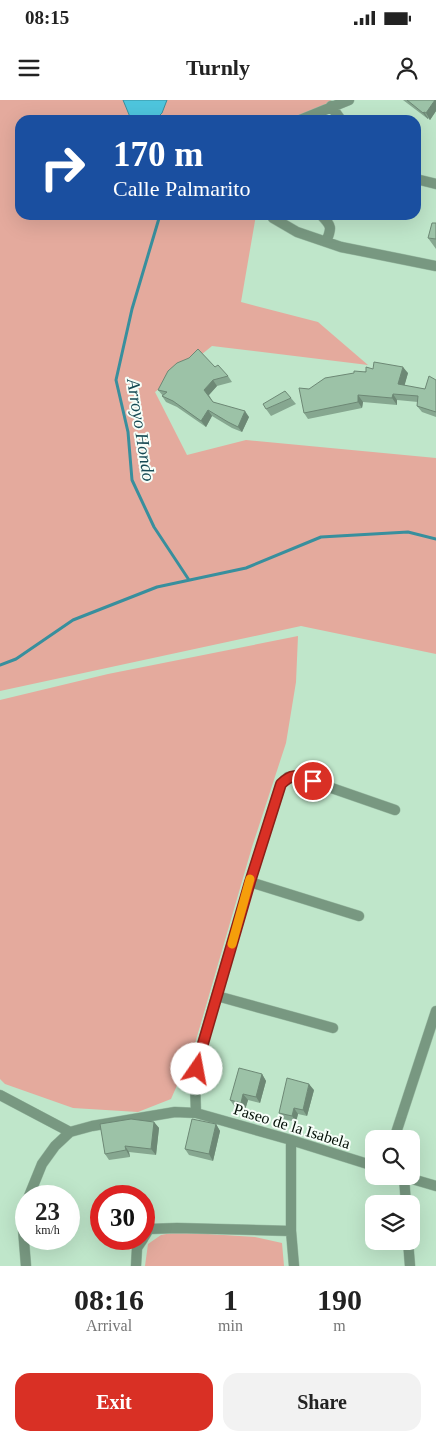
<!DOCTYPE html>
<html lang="en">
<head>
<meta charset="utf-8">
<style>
	:root { --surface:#fff; --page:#f2f2f2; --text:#222; --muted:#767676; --accent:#d93025 }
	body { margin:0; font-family:Georgia,serif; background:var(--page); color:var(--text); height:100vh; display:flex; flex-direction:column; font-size:19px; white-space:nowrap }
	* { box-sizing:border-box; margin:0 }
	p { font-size:16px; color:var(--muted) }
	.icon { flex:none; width:28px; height:28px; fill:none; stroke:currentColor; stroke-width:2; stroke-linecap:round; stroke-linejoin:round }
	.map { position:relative; height:1166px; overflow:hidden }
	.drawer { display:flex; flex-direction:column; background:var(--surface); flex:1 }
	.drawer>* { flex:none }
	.top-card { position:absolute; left:15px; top:15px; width:406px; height:105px; border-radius:15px; box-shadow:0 5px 20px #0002; background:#1a4fa0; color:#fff; overflow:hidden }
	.fabs { position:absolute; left:365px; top:1030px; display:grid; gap:10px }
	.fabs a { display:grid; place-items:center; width:55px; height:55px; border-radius:10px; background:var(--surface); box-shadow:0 5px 20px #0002; font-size:25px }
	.speed { position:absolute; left:15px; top:1085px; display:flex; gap:10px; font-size:25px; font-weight:700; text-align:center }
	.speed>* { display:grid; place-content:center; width:65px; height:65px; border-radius:50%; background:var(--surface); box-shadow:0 5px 20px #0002; line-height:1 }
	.speed small { font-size:12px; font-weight:400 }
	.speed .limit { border:8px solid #d22; background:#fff; color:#111 }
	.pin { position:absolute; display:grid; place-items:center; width:42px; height:42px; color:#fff; margin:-21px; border:2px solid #fff; border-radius:50%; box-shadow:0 1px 5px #0007 }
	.me { position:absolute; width:55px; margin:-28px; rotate:12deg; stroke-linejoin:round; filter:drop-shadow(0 0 4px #0008) }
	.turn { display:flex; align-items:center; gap:18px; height:105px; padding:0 15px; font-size:22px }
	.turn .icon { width:65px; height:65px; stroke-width:2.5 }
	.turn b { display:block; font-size:35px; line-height:42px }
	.eta { display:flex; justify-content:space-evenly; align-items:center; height:85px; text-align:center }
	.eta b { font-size:30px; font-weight:700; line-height:35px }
	.cta { display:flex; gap:10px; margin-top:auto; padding:10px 15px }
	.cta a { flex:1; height:58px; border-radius:15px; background:var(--accent); color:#fff; font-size:20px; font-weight:700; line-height:58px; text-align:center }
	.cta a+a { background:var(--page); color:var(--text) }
	.status { display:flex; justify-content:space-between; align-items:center; height:35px; padding:0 25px; background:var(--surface); direction:ltr }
	.status svg { height:14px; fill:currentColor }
	header { display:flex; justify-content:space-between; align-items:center; height:65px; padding:0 15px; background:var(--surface); font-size:22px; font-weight:700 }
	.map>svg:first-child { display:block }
	.green { fill:#e4aa9d }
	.water { fill:#4ec5dd; stroke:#388f9d }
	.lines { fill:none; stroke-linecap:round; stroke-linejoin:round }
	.stream { stroke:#388f9d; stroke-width:3 }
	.street-casing { stroke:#9dbfa7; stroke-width:11 }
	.street { stroke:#789881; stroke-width:10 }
	.wall { fill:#86a790 }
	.shaded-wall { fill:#6d8875 }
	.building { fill:#9cc2a7; stroke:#6d8875 }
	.route-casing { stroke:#8d1f18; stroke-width:12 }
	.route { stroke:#d93025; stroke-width:9 }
	.slow { stroke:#f59e0b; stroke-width:9 }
	.labels { text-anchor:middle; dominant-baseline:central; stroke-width:4; stroke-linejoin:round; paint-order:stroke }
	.street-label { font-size:16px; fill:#041007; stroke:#f6fef8 }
	.water-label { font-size:18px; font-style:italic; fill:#164a54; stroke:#f6fef8 }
</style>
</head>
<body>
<div class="status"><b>08:15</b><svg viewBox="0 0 49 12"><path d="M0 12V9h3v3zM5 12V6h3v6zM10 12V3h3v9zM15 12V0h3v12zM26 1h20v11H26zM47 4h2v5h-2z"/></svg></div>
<header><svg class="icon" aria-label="menu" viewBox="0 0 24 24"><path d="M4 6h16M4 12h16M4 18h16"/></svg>Turnly<svg class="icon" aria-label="person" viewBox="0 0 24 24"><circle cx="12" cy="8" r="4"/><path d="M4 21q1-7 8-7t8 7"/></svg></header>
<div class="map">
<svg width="436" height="1166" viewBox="0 0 436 1166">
	<rect width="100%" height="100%" fill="#bfe6ca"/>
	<!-- green -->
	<path class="green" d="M0,0H331L330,2L308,20H20V115H256L241,202L318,222L368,265L212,246L155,292L187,355L246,340L436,358V554L301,526L0,591Z
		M298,536L296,582L286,643L252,747L194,947L171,999L138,1012L73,1008L5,984L0,979V600L108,574Z
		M177,1132L255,1137L282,1143L284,1166H145L148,1144L161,1135Z"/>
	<!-- water -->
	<path class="water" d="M123,0H167L162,13L155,20H136L130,17Z"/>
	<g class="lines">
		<!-- stream -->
		<path class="stream" d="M160,115L132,209L116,280L128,332L132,380L154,427L189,480
			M0,565L16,559L73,520L157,487L246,468L321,437L408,432L436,439"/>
		<!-- street casing -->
		<g class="street-casing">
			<path id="street" d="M331,6L341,20
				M300,20L349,0
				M416,79L436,84
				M271,115L273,118L297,132L341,147L436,166
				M321,115C332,126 332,128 326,142
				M250,782L359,816
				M217,896L333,928
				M0,995L70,1032
				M196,1013L195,984L199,955L250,782L281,684L288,677L297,676L395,710
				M394,1039L436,911
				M291,1040V1131L294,1166
				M402,1076L436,1086
				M404,1077L406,1104
				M29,1096L42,1064L55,1046L70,1032L92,1026L175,1012L196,1013L291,1040L374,1066
				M144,1137L149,1129L177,1128L291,1131
				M408,1141L410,1166
				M26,1166L23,1129L26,1113
				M136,1166L137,1148L143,1139"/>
		</g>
		<!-- street -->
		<use href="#street" class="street"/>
	</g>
	<!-- wall -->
	<path class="wall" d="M403,0H436V11L430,20L428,18V19Z
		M428,138L436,139V149Z
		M215,267L228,276L232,282L217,286L209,295L213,302L249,317L242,332L232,328L212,316L206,327L177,307L166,302L162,296H163L158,290Z
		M373,269L408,273L404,286L425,289L436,280V317L422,312L417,306L418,302L397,300V305L363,302L362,308L308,319L304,313L309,289Z
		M291,298L296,304L271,316L266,309Z
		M262,974L266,981L260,1003L248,1000L245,1010L235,1007L230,1000Z
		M314,990L307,1016L298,1014L296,1022L283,1019L279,1013Z
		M154,1022L159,1028L156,1055L129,1052L130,1057L109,1060L105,1054Z
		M216,1024L220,1031L213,1061L189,1055L185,1049Z"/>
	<!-- shaded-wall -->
	<path class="shaded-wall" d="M435,0H436V11L430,20L426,13Z
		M424,12L428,18V19L423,13Z
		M403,267L408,273L403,291L398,284Z
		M213,280L217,286L208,296L204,290Z
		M393,294L397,300V305L392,298Z
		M358,295L363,302L362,308L358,302Z
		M208,310L212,316L206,327L201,321Z
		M245,311L249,317L242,332L238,327Z
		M262,974L266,981L260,1003L256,997Z
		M309,984L314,990L307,1016L303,1010Z
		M243,994L248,1000L245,1010L241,1003Z
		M294,1008L298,1014L296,1022L292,1016Z
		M154,1022L159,1028L156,1055L151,1049Z
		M216,1024L220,1031L213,1061L209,1054Z
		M125,1046L129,1052L130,1057L126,1050Z"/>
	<!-- building -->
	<path class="building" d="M407,0H435L426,13L424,12L423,13Z
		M432,123H436V139L428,138Z
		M198,249L215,267L218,265L228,276L213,280L204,290L213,302L245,311L238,327L228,322L208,310L201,321L173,301L162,296L167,292L158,290L168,271L177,263L189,258Z
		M374,262L403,267L398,284L425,289L429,276L436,280V312L417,306L418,296L393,294L392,298L358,295V302L304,313L299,288L309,289L325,278L354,273V271L366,272V267L373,269Z
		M285,291L291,298L266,309L263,304Z
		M239,968L262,974L256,997L243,994L241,1003L230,1000Z
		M287,978L309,984L303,1010L294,1008L292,1016L279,1013Z
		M131,1019L154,1022L151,1049L125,1046L126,1050L105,1054L100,1024Z
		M192,1019L216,1024L209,1054L185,1049Z"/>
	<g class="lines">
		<!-- route casing -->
		<g class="route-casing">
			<path id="route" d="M197,969L200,954L250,782L281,684C293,672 298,676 313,681"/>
		</g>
		<!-- route -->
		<use href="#route" class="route"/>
		<!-- slow -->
		<path class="slow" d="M232,844L250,779"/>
	</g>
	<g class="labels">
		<!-- street labels -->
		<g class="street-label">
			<text transform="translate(292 1026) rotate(17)">Paseo de la Isabela</text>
		</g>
		<!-- water labels -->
		<g class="water-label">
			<text transform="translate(141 330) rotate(81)">Arroyo Hondo</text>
		</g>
	</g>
</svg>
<div class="fabs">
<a><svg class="icon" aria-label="search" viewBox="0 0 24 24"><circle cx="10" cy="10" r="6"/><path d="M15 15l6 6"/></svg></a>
<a><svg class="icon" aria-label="layers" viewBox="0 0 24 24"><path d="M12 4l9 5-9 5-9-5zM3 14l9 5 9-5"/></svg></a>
</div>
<div class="speed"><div>23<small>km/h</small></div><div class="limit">30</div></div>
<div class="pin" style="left:313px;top:681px;background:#d93025"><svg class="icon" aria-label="arrive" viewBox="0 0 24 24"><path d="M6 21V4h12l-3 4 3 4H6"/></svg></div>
<svg class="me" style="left:197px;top:969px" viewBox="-20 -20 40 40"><circle r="19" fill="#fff"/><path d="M0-13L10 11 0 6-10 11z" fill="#d93025"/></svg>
<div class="top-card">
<div class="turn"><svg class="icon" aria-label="right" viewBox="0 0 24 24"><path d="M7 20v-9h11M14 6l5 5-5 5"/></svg><div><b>170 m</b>Calle Palmarito</div></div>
</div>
</div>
<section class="drawer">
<div class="eta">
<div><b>08:16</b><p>Arrival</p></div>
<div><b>1</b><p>min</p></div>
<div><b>190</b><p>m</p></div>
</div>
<div class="cta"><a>Exit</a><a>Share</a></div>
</section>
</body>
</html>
